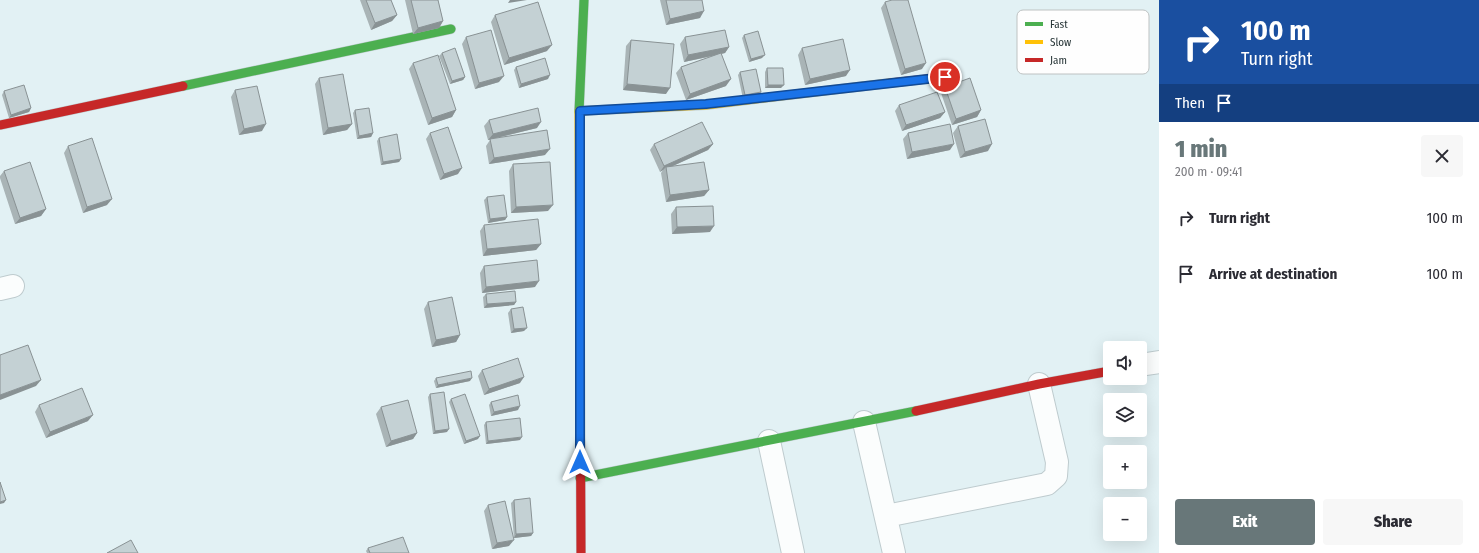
<!DOCTYPE html>
<html lang="en">
<head>
<meta charset="utf-8">
<style>
	:root { --surface:#fff; --page:#f7f7f7; --text:#2b2b33; --muted:#7c7c81; --accent:#687779 }
	body { margin:0; font-family:"Fira Sans Condensed",sans-serif; background:var(--page); color:var(--text); height:100vh; display:flex; flex-direction:column; font-size:15px; white-space:nowrap }
	* { box-sizing:border-box; margin:0 }
	p { font-size:13px; color:var(--muted) }
	.icon { flex:none; width:22px; height:22px; fill:none; stroke:currentColor; stroke-width:2; stroke-linecap:round; stroke-linejoin:round }
	.map { position:relative; flex:1; overflow:hidden }
	.side { display:flex; flex-direction:column; background:var(--surface); width:320px }
	.side>* { flex:none }
	.hud { background:#1a4fa0; color:#fff; overflow:hidden }
	.tools { position:absolute; left:1103px; top:341px; display:grid; gap:8px }
	.tools a { display:grid; place-items:center; width:44px; height:44px; border-radius:4px; background:var(--surface); box-shadow:0 4px 16px #0002; font-size:20px }
	.pin { position:absolute; display:grid; place-items:center; width:34px; height:34px; color:#fff; margin:-17px; border:2px solid #fff; border-radius:50%; box-shadow:0 1px 4px #0007 }
	.me { position:absolute; width:44px; margin:-22px; rotate:0deg; stroke-linejoin:round; filter:drop-shadow(0 0 3px #0008) }
	.turn { display:flex; align-items:center; gap:14px; height:84px; padding:0 16px; font-size:18px }
	.turn .icon { width:52px; height:52px; stroke-width:2.5 }
	.turn b { display:block; font-size:28px; line-height:34px }
	.then { display:flex; align-items:center; height:38px; padding:0 16px; background:#0003; gap:8px; font-size:15px }
	.round { display:grid; place-items:center; flex:none; width:42px; height:42px; border-radius:4px; background:var(--page) }
	.headline { display:flex; align-items:center; justify-content:space-between; height:68px; padding:0 16px }
	h1 { font-size:24px; font-weight:800; line-height:30px; color:var(--accent) }
	.cta { display:flex; gap:8px; margin-top:auto; padding:8px 16px }
	.cta a { flex:1; height:46px; border-radius:4px; background:var(--accent); color:#fff; font-size:16px; font-weight:800; line-height:46px; text-align:center }
	.cta a+a { background:var(--page); color:var(--text) }
	ul { padding:0; list-style:none }
	li { display:flex; align-items:center; gap:12px; height:56px; padding:0 16px }
	li div { flex:1 }
	li b { display:block; font-size:15px }
	li em { font-style:normal }
	main { display:flex; flex:1; min-height:0 }
	.map>svg:first-child { display:block }
	.lines { fill:none; stroke-linecap:round; stroke-linejoin:round }
	.street-casing { stroke:#becbce; stroke-width:24 }
	.fast-casing { stroke:#becbce; stroke-width:10 }
	.slow-casing { stroke:#becbce; stroke-width:10 }
	.jam-casing { stroke:#becbce; stroke-width:10 }
	.street { stroke:#fbfdfd; stroke-width:22 }
	.fast { stroke:#4caf50; stroke-width:9 }
	.slow { stroke:#ffc107; stroke-width:9 }
	.jam { stroke:#c62828; stroke-width:9 }
	.wall { fill:#a9b4b6 }
	.shaded-wall { fill:#899294 }
	.building { fill:#c4d1d4; stroke:#899294 }
	.route-casing { stroke:#114b97; stroke-width:10 }
	.route { stroke:#1a73e8; stroke-width:7 }
	.key { fill:#fefefe; stroke:#bec2c2; stroke-width:1 }
	.key-label { font-size:11px; fill:#273537 }
</style>
</head>
<body>
<main>
<div class="map">
<svg width="1159" height="553" viewBox="0 0 1159 553">
	<rect width="100%" height="100%" fill="#e2f1f4"/>
	<g class="lines">
		<!-- street casing -->
		<g class="street-casing">
			<path id="street" d="M0,289L13,286
				M1140,365L1159,362
				M864,422L894,553
				M769,441L793,553
				M886,516L1047,484L1056,476L1057,462L1039,384"/>
		</g>
		<!-- fast casing -->
		<g class="fast-casing">
			<path id="fast" d="M183,86L451,29
				M579,112L584,0
				M580,478L916,411"/>
		</g>
		<!-- slow casing -->
		<g class="slow-casing">
			<path id="slow" d="M579,111L706,105L890,83
				M579,112L580,318"/>
		</g>
		<!-- jam casing -->
		<g class="jam-casing">
			<path id="jam" d="M890,83L945,77
				M0,125L183,86
				M580,318L581,553
				M916,411L1039,384L1110,371"/>
		</g>
		<!-- street -->
		<use href="#street" class="street"/>
		<!-- fast -->
		<use href="#fast" class="fast"/>
		<!-- slow -->
		<use href="#slow" class="slow"/>
		<!-- jam -->
		<use href="#jam" class="jam"/>
	</g>
	<!-- wall -->
	<path class="wall" d="M360,0H391L397,15L392,21L371,30Z
		M405,0H438L443,21L439,28L413,34Z
		M660,0H702L700,18L666,25Z
		M885,2L922,69L901,75L881,8Z
		M495,15L547,51L504,65L491,22Z
		M744,35L762,58L749,62L742,38Z
		M466,37L499,82L475,89L462,44Z
		M685,37L729,47L725,53L721,54L726,86L686,100L676,73L681,67L713,56L684,62L680,44Z
		M631,40L666,94L623,90L626,46Z
		M802,48L846,76L805,85L798,55Z
		M442,53L465,77L463,80L450,84L439,56Z
		M413,63L456,110L452,117L428,125L409,69Z
		M516,67L548,79L519,88L514,70Z
		M767,68L781,88H765V72Z
		M740,72L758,96L743,99L738,75Z
		M319,78L352,124L347,130L323,135L315,84Z
		M945,87L981,110L977,117L952,125L941,93Z
		M235,90L262,131L239,135L231,97Z
		M4,91L31,108L29,112L9,118L2,95Z
		M899,105L945,112L940,118L902,131L895,111Z
		M355,110L373,133L371,137L357,139L353,113Z
		M489,120L537,128L493,139L545,155L489,164L486,146L490,140H488L484,126Z
		M958,126L988,151L960,158L953,133Z
		M430,133L458,174L440,180L426,139Z
		M908,133L950,150L907,159L903,139Z
		M379,138L401,159L399,162L381,165L377,141Z
		M654,144H713L708,150L673,166L709,190L704,196L666,202L661,173L663,170L660,172L650,150Z
		M68,146L107,205L83,213L64,153Z
		M513,164L548,211L511,213L509,171Z
		M4,171L46,209L41,216L15,224L0,178V176Z
		M487,197L507,217L505,220L488,223L484,200Z
		M676,207L710,232L672,234L671,214Z
		M484,225L541,244L536,250L483,256L480,231Z
		M484,266L535,287L482,293L480,273Z
		M486,294L516,302L514,305L484,308L483,297Z
		M428,302L460,335L456,342L432,347L424,309Z
		M511,309L524,331L511,333L508,313Z
		M482,370L520,383L484,395L478,376Z
		M436,378L470,381L436,388L434,381Z
		M430,394L447,432L433,434L428,397Z
		M451,399L478,439L464,444L449,402Z
		M491,402L518,410L491,416L489,405Z
		M39,405L88,421L46,438L35,412Z
		M381,407L417,433L413,439L386,447L376,414Z
		M486,422L520,440L486,444L484,425Z
		M514,500L533,533L531,536L514,538L511,503Z
		M488,505L509,546L492,549L484,511Z
		M368,548L409,553H367L366,551Z"/>
	<!-- shaded-wall -->
	<path class="shaded-wall" d="M510,0H527L508,3Z
		M704,11L700,18L666,25L670,19Z
		M397,15L392,21L371,30L375,23Z
		M443,21L439,28L413,34L418,28Z
		M552,45L547,51L504,65L509,58Z
		M729,47L725,53L684,62L688,55Z
		M765,55L762,58L749,62L751,59Z
		M926,63L922,69L901,75L905,69Z
		M850,70L846,76L805,85L810,79Z
		M550,75L548,79L519,88L521,84Z
		M504,76L499,82L475,89L479,83Z
		M465,77L463,80L450,84L452,81Z
		M731,79L726,86L686,100L690,94Z
		M627,84L670,88L666,94L623,90Z
		M768,85H784L781,88H765Z
		M761,92L758,96L743,99L745,95Z
		M31,108L29,112L9,118L11,115Z
		M456,110L452,117L428,125L432,118Z
		M981,110L977,117L952,125L956,119Z
		M945,112L940,118L902,131L906,125Z
		M541,122L537,128L488,140L493,134Z
		M266,124L262,131L239,135L244,129Z
		M352,124L347,130L323,135L328,128Z
		M373,133L371,137L357,139L359,136Z
		M713,144L708,150L666,169V167L663,170L660,172L664,166Z
		M954,144L950,150L907,159L912,152Z
		M992,144L988,151L960,158L965,152Z
		M550,149L545,155L489,164L494,158Z
		M401,159L399,162L381,165L383,162Z
		M462,168L458,174L440,180L444,174Z
		M709,190L704,196L666,202L670,195Z
		M112,199L107,205L83,213L87,207Z
		M553,205L548,211L511,213L516,207Z
		M46,209L41,216L15,224L20,218Z
		M507,217L505,220L488,223L490,219Z
		M714,226L710,232L672,234L677,227Z
		M541,244L536,250L483,256L487,249Z
		M539,281L535,287L482,293L486,287Z
		M516,302L514,305L484,308L487,304Z
		M527,328L524,331L511,333L514,329Z
		M460,335L456,342L432,347L436,340Z
		M524,377L520,383L484,395L489,389Z
		M472,378L470,381L436,388L438,385Z
		M41,380L36,386L0,400V395Z
		M520,406L518,410L491,416L494,412Z
		M93,415L88,421L46,438L50,432Z
		M449,429L447,432L433,434L435,431Z
		M417,433L413,439L386,447L391,441Z
		M480,436L478,439L464,444L466,441Z
		M522,437L520,440L486,444L488,441Z
		M6,500L4,503L0,504V502Z
		M533,533L531,536L514,538L516,534Z
		M514,540L509,546L492,549L497,543Z"/>
	<!-- building -->
	<path class="building" d="M366,0H391L397,15L375,23Z
		M411,0H438L443,21L418,28Z
		M666,0H702L704,11L670,19Z
		M892,0H908L926,63L905,69L885,2Z
		M538,2L552,45L509,58L495,15Z
		M491,30L504,76L479,83L466,37Z
		M725,30L729,47L688,55L685,37Z
		M758,31L765,55L751,59L744,35Z
		M843,39L850,70L810,79L802,48Z
		M631,40L674,44L670,88L627,84Z
		M455,48L465,77L452,81L442,53Z
		M721,53L731,79L690,94L681,67Z
		M438,55L456,110L432,118L413,63Z
		M545,58L550,75L521,84L516,67Z
		M767,68H783L784,85H768Z
		M756,69L761,92L745,95L740,72Z
		M343,74L352,124L328,128L319,78Z
		M970,78L981,110L956,119L945,87Z
		M24,85L31,108L11,115L4,91Z
		M257,86L266,124L244,129L235,90Z
		M937,92L945,112L906,125L899,105Z
		M369,108L373,133L359,136L355,110Z
		M538,108L541,122L493,134L489,120Z
		M985,119L992,144L965,152L958,126Z
		M702,122L713,144L664,166L654,144Z
		M950,124L954,144L912,152L908,133Z
		M448,127L462,168L444,174L430,133Z
		M547,130L550,149L494,158L490,139Z
		M397,134L401,159L383,162L379,138Z
		M92,138L112,199L87,207L68,146Z
		M30,162L46,209L20,218L4,171Z
		M550,162L553,205L516,207L513,164Z
		M704,162L709,190L670,195L666,167Z
		M504,195L507,217L490,219L487,197Z
		M713,206L714,226L677,227L676,207Z
		M538,219L541,244L487,249L484,225Z
		M537,260L539,281L486,287L484,266Z
		M515,291L516,302L487,304L486,294Z
		M452,297L460,335L436,340L428,302Z
		M523,307L527,328L514,329L511,309Z
		M28,345L41,380L0,395V355Z
		M518,358L524,377L489,389L482,370Z
		M471,371L472,378L438,385L436,378Z
		M82,388L93,415L50,432L39,405Z
		M444,392L449,429L435,431L430,394Z
		M465,394L480,436L466,441L451,399Z
		M518,395L520,406L494,412L491,402Z
		M408,400L417,433L391,441L381,407Z
		M520,418L522,437L488,441L486,422Z
		M0,482L6,500L0,502Z
		M530,498L533,533L516,534L514,500Z
		M505,501L514,540L497,543L488,505Z
		M403,537L409,553H370L368,548Z
		M131,540L138,553H107Z"/>
	<g class="lines">
		<!-- route casing -->
		<g class="route-casing">
			<path id="route" d="M580,462V111L706,104L945,77"/>
		</g>
		<!-- route -->
		<use href="#route" class="route"/>
	</g>
	<!-- legend -->
	<rect x="1017" y="10" width="132" height="64" rx="6" class="key"/>
	<rect x="1025" y="22" width="18" height="4" fill="#4caf50"/>
	<rect x="1025" y="40" width="18" height="4" fill="#ffc107"/>
	<rect x="1025" y="58" width="18" height="4" fill="#c62828"/>
	<g class="key-label">
		<text x="1050" y="28">Fast</text>
		<text x="1050" y="46">Slow</text>
		<text x="1050" y="64">Jam</text>
	</g>
</svg>
<div class="tools">
<a><svg class="icon" aria-label="sound" viewBox="0 0 24 24"><path d="M4 9h4l5-4v14l-5-4H4zM17 9q2 3 0 6"/></svg></a>
<a><svg class="icon" aria-label="layers" viewBox="0 0 24 24"><path d="M12 4l9 5-9 5-9-5zM3 14l9 5 9-5"/></svg></a>
<a>+</a>
<a>−</a>
</div>
<div class="pin" style="left:945px;top:77px;background:#d93025"><svg class="icon" aria-label="arrive" viewBox="0 0 24 24"><path d="M6 21V4h12l-3 4 3 4H6"/></svg></div>
<svg class="me" style="left:580px;top:462px" viewBox="-20 -20 40 40"><path d="M0-17L14 15 0 8-14 15z" fill="#1a73e8" stroke="#fff" stroke-width="4"/></svg>
</div>
<section class="side">
<div class="hud">
<div class="turn"><svg class="icon" aria-label="right" viewBox="0 0 24 24"><path d="M7 20v-9h11M14 6l5 5-5 5"/></svg><div><b>100 m</b>Turn right</div></div>
<div class="then">Then<svg class="icon" aria-label="arrive" viewBox="0 0 24 24"><path d="M6 21V4h12l-3 4 3 4H6"/></svg></div>
</div>
<div class="headline"><div><h1>1 min</h1><p>200 m · 09:41</p></div><a class="round"><svg class="icon" aria-label="close" viewBox="0 0 24 24"><path d="M6 6l12 12M18 6L6 18"/></svg></a></div>
<ul>
<li><svg class="icon" aria-label="right" viewBox="0 0 24 24"><path d="M7 20v-9h11M14 6l5 5-5 5"/></svg><div><b>Turn right</b></div><em>100 m</em></li>
<li><svg class="icon" aria-label="arrive" viewBox="0 0 24 24"><path d="M6 21V4h12l-3 4 3 4H6"/></svg><div><b>Arrive at destination</b></div><em>100 m</em></li>
</ul>
<div class="cta"><a>Exit</a><a>Share</a></div>
</section>
</main>
</body>
</html>
